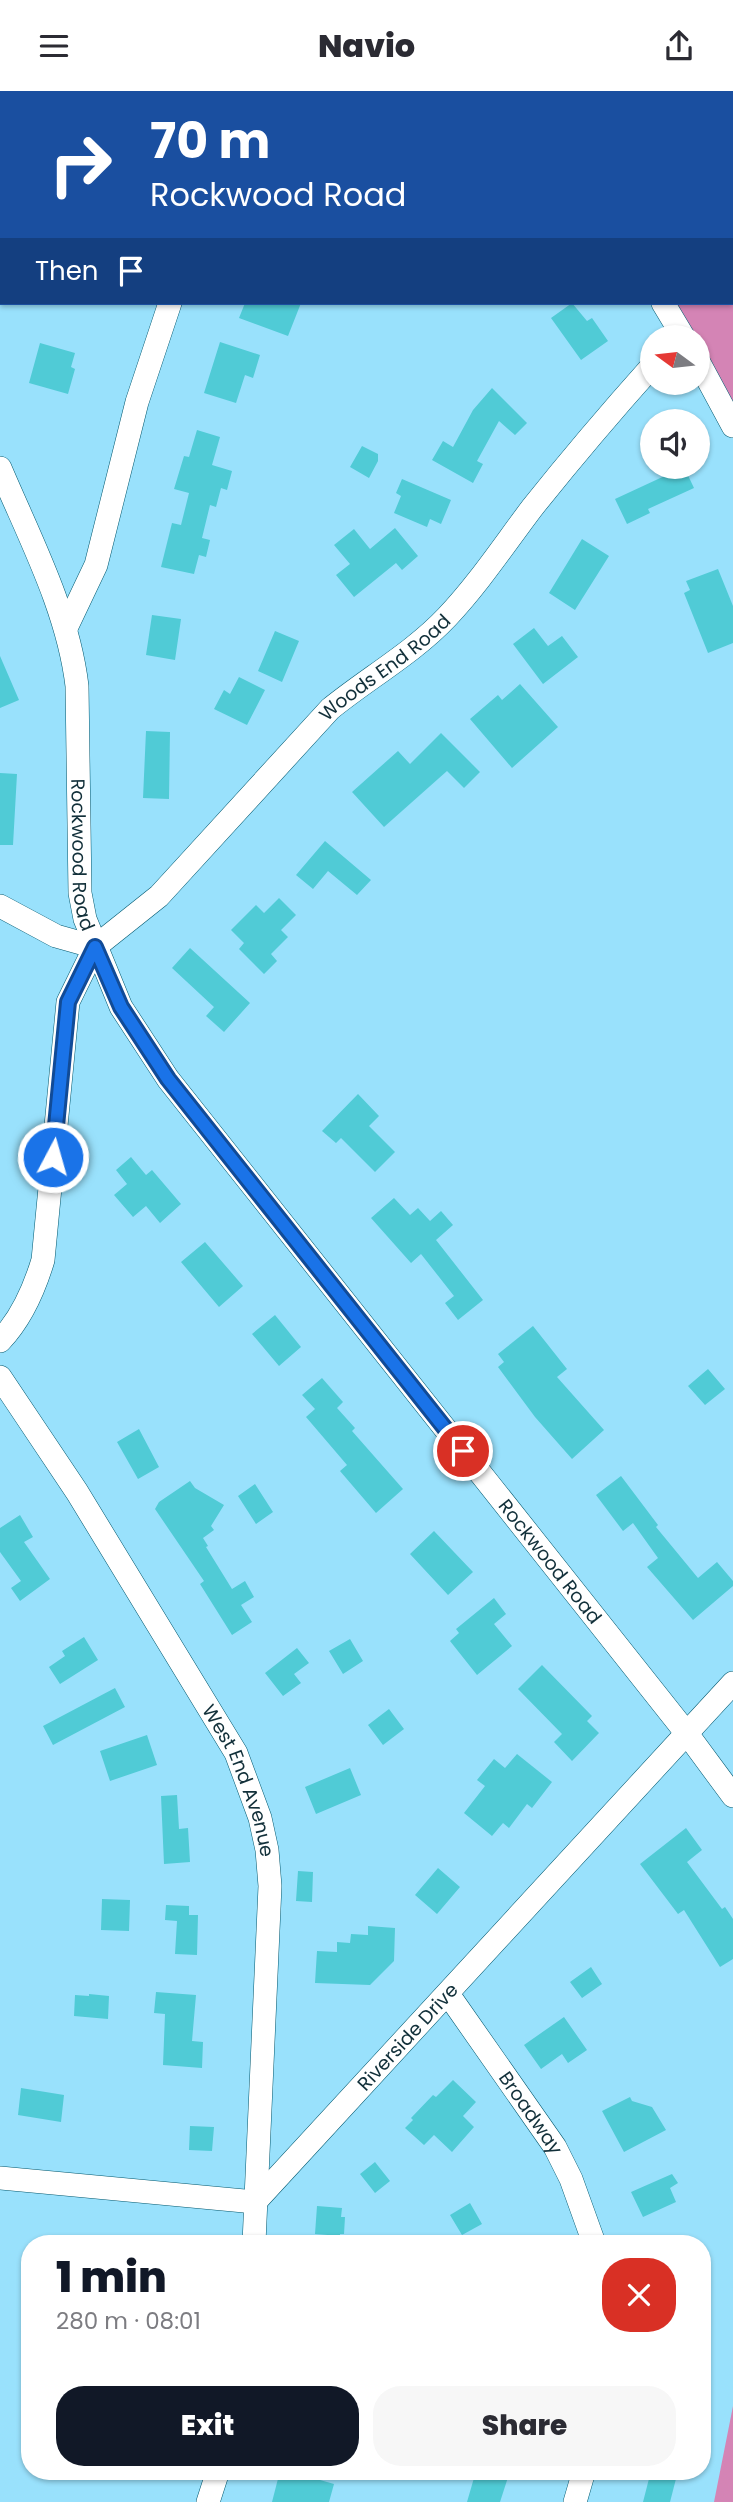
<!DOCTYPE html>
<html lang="en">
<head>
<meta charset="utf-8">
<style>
	:root { --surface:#fff; --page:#f7f7f7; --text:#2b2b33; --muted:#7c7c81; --accent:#111827 }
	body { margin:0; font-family:Poppins,sans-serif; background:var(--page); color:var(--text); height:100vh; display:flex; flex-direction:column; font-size:26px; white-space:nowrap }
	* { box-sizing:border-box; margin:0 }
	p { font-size:23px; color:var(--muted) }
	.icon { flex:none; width:38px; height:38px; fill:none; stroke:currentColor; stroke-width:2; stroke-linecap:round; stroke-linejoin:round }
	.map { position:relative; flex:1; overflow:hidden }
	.panel { position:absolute; left:21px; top:2144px; width:690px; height:245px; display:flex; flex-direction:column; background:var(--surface); border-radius:28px; box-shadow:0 2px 5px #0004 }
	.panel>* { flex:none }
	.hud { position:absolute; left:0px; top:0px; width:733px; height:214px; box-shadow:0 2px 5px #0004; background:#1a4fa0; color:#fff; overflow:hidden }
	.needle { width:46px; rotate:285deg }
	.tools { position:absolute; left:640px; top:234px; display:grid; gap:14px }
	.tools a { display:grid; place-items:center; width:70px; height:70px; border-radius:50%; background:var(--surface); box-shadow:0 2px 5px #0004; font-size:35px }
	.pin { position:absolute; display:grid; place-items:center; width:60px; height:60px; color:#fff; margin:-30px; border:4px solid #fff; border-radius:50%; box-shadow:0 2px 7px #0007 }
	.me { position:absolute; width:77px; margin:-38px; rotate:6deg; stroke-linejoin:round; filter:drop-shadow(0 0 5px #0008) }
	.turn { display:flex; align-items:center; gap:24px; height:147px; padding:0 35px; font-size:32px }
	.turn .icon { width:91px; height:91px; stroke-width:2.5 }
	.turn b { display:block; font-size:49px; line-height:60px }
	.then { display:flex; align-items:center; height:66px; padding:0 35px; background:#0003; gap:14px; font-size:26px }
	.round { display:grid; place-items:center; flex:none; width:74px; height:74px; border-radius:28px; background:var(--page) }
	.headline { display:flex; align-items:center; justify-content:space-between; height:119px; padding:0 35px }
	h1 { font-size:42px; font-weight:800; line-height:52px; color:var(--accent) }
	.action { display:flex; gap:14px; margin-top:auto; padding:14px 35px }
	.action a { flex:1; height:80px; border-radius:28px; background:var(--accent); color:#fff; font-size:28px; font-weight:800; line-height:80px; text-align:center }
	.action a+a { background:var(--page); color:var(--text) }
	header { display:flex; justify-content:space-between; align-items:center; height:91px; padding:0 35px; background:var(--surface); font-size:32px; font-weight:800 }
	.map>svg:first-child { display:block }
	.green { fill:#d484b5 }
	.building { fill:#50cbd6 }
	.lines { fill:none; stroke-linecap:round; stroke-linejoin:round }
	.minor-casing { stroke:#00586f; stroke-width:24 }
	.minor { stroke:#fff; stroke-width:23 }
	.route-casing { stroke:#114b97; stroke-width:18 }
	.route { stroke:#1a73e8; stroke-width:12 }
	.labels { text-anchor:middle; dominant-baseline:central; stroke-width:6; stroke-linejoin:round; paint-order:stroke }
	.street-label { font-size:19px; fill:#12303a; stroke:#99e1fc }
</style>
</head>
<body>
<header><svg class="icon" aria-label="menu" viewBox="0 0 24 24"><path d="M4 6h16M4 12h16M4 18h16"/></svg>Navio<svg class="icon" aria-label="share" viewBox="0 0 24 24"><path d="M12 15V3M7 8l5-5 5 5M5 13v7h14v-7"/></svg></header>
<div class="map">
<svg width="733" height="2411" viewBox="0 0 733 2411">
	<rect width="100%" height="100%" fill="#99e1fc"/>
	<!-- green -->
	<path class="green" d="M481,0H733V345L698,284V247H677L658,212H732V2Z
		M733,2315V2411H714Z"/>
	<!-- building -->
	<path class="building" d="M245,212H301L288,245L239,227Z
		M572,212L587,230L592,227L608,250L581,269L551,227Z
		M220,251L260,264L253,287L245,284L236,312L204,302Z
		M40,252L75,262L71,276L75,278L68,303L29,292Z
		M492,297L527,332L515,344L499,330L477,370L483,373L473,392L432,369L443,350L453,356L473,319Z
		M197,339L220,346L212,374L232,380L227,399L221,397L216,416L210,414L202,447L210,449L206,466L199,464L194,483L161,476L172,432L181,434L189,402L174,398L184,365L189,366Z
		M362,355L378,363V370L369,387L350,376Z
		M684,376L694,397L648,418L650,422L627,433L615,408Z
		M402,388L451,409L441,433L430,428L427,436L394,422L401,405L396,402Z
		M395,437L418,465L402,479L396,472L354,506L336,484L350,473L334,454L354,438L370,458Z
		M582,448L609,465L575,519L549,502Z
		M718,478L733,515V552L708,562L684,502L690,499L686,490Z
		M152,524L181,528L175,569L146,564Z
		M534,537L548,555L562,545L578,566L543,593L513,553Z
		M275,540L299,550L282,591L258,580Z
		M0,565L19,609L0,617Z
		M239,586L265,599L247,634L214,618L224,599L230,603Z
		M520,593L558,636L512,677L470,628L498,604L502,609Z
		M146,640L170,641L169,708L143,707Z
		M441,642L480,681L464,697L447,680L384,736L352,701L398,660L410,673Z
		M0,682L17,683L13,754H0Z
		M325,750L371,789L357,804L328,780L313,798L296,784Z
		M279,807L296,824L281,839L288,846L271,863L277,870L264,883L239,858L244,852L231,839L256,814L264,822Z
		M190,857L250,912L224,941L206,925L214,916L172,877Z
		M358,1003L379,1025L369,1035L395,1061L375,1081L341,1047L336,1052L322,1040Z
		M131,1066L146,1084L152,1079L181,1113L160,1132L146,1115L133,1126L114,1104L127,1093L116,1079Z
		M394,1107L410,1124L418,1117L430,1130L441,1120L453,1134L436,1149L483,1209L458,1229L445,1212L454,1205L421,1163L411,1172L371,1127Z
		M205,1151L243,1195L219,1216L181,1171Z
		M275,1224L301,1256L279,1275L252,1243Z
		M533,1235L567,1278L557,1286L604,1339L572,1368L535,1326L498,1276L504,1271L498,1263Z
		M708,1278L725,1298L705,1314L688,1295Z
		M322,1287L343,1311L337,1317L355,1337L352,1340L403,1398L376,1422L340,1380L347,1374L306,1326L315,1318L302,1304Z
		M139,1338L159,1376L138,1388L117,1351Z
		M621,1385L658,1434L656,1436L698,1487L717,1471L733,1490V1495L693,1529L647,1476L658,1467L633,1432L623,1440L596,1404Z
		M190,1390L195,1397L224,1414L211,1435L214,1439L203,1447L208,1455L206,1456L232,1498L245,1490L254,1506L241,1514L252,1531L232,1544L200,1493L204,1490L155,1418L159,1411Z
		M255,1393L273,1421L256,1433L238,1405Z
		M20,1424L33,1446L24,1451L50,1488L20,1510L11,1497L21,1490L0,1461V1437Z
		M434,1440L473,1481L448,1504L410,1463Z
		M494,1507L506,1523L494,1533L512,1555L477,1584L450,1550L459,1542L456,1538Z
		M84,1546L98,1569L60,1593L49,1576L65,1565L62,1560Z
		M350,1548L363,1570L343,1583L329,1560Z
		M297,1557L309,1572L294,1583L301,1592L283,1605L265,1582Z
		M542,1574L592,1625L587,1630L599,1642L572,1670L554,1651L562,1643L518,1598Z
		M115,1597L125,1616L53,1654L43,1635Z
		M389,1618L404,1638L383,1654L368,1634Z
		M147,1644L157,1674L110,1690L100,1660Z
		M517,1663L552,1691L532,1717L527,1713L509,1737L503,1732L492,1745L464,1722L485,1695L477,1689L494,1668L505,1677Z
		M350,1677L361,1704L316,1723L305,1696Z
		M177,1704L179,1738L188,1737L190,1771L164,1773L161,1705Z
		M686,1737L702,1759L687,1771L722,1818L725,1816L733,1828V1868L720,1876L684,1819L678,1823L640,1773Z
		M438,1777L460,1796L437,1823L415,1804Z
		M298,1780L313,1781L312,1811L296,1810Z
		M102,1808L130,1809L129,1840L101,1839Z
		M166,1814L189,1815V1824H198L197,1864L175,1863L177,1830L165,1829Z
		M368,1835L395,1837L394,1870L370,1894L315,1892L317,1860L337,1861V1851L350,1852L351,1843L368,1844Z
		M591,1876L602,1893L582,1907L570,1891Z
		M156,1901L196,1904L192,1950L203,1951L202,1977L163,1974L165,1923L154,1922Z
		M89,1903L109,1905L108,1928L74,1925L75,1904L89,1905Z
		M564,1926L587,1959L568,1972L562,1963L541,1978L524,1954Z
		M453,1989L476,2011L463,2025L474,2036L452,2061L434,2044L424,2054L405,2037L413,2029L411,2027L433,2004L436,2006Z
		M21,1997L64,2004L61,2031L18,2024Z
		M630,2006L632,2010L652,2016L666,2039L624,2061L602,2020Z
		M190,2035L214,2036L212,2060L189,2059Z
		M375,2071L390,2090L375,2102L360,2083Z
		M672,2083L678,2092L670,2097L676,2111L643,2126L631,2101Z
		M470,2112L482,2133L462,2144L450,2124Z
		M317,2115L342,2117L341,2126H345L344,2143H340V2145L315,2143Z
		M280,2380H300L299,2383L334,2393L329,2411H272Z
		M476,2380H510L500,2411H467Z
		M651,2380H678L670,2411H643Z"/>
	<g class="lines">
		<!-- minor casing -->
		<g class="minor-casing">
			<g id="minor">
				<path d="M491,0L492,2"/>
				<path d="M266,2L267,0"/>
				<path d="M663,212L684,247"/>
				<path d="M698,270L733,335"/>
				<path id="s1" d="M0,377C30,448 68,519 77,595L80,802L85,828L121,916L168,988L688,1644L733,1705"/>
				<path d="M66,537L96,474L137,311L170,212"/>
				<path d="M0,815L56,845L95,856"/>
				<path id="s2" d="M0,1250C22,1227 34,1199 43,1169L68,911L95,856L159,805L330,618C368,587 413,562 447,526C479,492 504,454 532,417C571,368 611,321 653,274"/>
				<path id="s3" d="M0,1286L77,1401L236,1662L260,1727L267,1759L270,1795L254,2152"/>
				<path id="s4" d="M448,1903L555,2056L571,2088L594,2152"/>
				<path id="s5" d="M0,2087L255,2111L733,1592"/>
				<path d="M208,2411L218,2380"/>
				<path d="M575,2411L584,2380"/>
			</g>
		</g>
		<!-- minor -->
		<use href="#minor" class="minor"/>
	</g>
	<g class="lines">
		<!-- route casing -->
		<g class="route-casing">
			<path id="route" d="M53,1066L68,911L95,856L121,916L168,988L463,1360"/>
		</g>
		<!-- route -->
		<use href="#route" class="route"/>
	</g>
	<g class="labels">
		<!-- street labels -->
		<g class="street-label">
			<text stroke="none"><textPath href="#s2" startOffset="817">Woods End Road</textPath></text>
			<text stroke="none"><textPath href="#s1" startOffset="401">Rockwood Road</textPath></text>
			<text stroke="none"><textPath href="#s1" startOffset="1262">Rockwood Road</textPath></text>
			<text stroke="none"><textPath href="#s3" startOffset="471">West End Avenue</textPath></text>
			<text stroke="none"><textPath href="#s5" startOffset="481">Riverside Drive</textPath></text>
			<text stroke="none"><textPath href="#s4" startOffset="145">Broadway</textPath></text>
		</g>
	</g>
</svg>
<div class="tools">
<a><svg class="needle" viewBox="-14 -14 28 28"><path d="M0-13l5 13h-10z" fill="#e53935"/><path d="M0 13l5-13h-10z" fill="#7c7c81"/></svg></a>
<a><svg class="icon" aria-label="sound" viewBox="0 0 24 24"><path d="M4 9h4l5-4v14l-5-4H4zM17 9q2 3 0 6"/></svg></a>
</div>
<div class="pin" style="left:463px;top:1360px;background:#d93025"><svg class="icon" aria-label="arrive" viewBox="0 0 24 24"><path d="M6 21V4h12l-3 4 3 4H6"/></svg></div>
<svg class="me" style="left:53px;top:1066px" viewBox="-20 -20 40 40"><circle r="17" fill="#1a73e8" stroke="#fff" stroke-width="3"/><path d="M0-11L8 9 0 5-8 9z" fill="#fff"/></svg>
<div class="hud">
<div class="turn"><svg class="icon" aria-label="right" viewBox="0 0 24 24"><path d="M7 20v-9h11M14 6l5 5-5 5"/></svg><div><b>70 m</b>Rockwood Road</div></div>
<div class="then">Then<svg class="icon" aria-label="arrive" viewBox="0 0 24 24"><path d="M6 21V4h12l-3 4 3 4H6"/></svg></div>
</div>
<section class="panel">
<div class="headline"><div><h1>1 min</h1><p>280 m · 08:01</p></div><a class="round" style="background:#d93025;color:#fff"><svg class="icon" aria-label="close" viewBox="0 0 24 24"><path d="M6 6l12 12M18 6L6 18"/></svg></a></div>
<div class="action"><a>Exit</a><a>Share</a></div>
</section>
</div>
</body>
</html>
